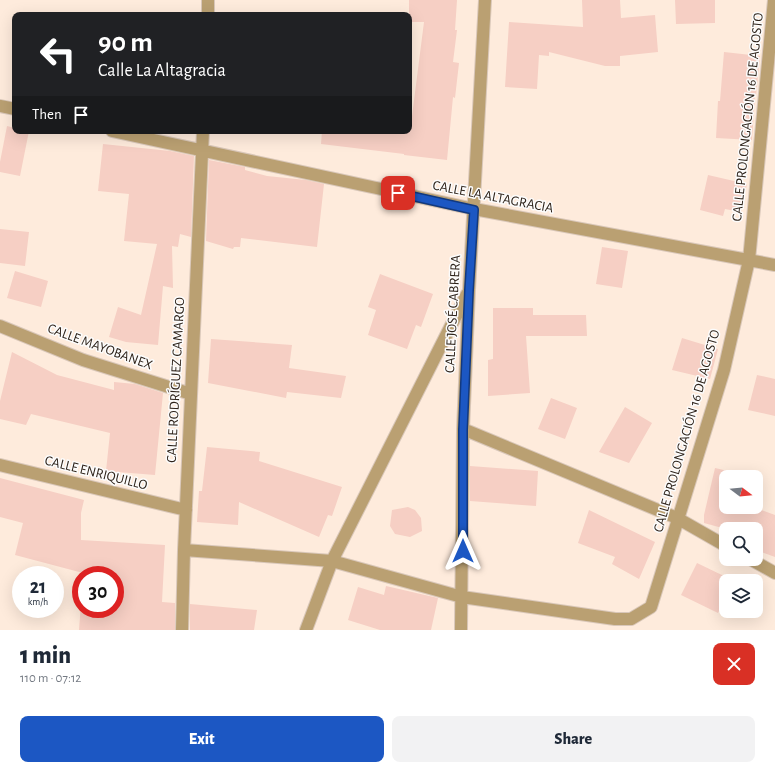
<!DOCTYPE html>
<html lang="en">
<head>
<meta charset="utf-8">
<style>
	:root { --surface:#fff; --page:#f2f2f3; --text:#1f2937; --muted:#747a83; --accent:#1c57c3 }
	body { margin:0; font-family:"Alegreya Sans",sans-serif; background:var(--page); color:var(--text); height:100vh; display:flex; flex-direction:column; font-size:15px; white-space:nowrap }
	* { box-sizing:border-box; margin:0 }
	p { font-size:13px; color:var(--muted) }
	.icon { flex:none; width:22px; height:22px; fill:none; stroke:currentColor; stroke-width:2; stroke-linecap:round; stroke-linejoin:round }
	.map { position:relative; height:630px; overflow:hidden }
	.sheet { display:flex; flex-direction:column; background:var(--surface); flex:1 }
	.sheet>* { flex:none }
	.hud { position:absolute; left:12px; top:12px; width:400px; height:122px; border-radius:8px; box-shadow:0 4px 16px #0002; background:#202124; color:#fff; overflow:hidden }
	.needle { width:26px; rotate:106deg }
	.fabs { position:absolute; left:719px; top:470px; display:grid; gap:8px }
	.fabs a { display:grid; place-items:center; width:44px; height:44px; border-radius:8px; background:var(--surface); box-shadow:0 4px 16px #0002; font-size:20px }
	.speed { position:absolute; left:12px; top:566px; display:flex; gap:8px; font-size:20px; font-weight:700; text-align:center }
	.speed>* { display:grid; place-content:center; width:52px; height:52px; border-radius:50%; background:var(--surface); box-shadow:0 4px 16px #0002; line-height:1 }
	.speed small { font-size:10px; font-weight:400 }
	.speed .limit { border:6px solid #d22; background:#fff; color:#111 }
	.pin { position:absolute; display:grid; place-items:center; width:34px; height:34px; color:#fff; margin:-17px; border-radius:8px; box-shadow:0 2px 6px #0006 }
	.me { position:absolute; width:44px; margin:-22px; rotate:0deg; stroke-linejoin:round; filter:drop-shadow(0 0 3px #0008) }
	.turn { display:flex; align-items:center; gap:14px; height:84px; padding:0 20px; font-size:18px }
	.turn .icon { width:52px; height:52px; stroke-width:2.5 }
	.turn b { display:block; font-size:28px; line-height:34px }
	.then { display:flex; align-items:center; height:38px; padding:0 20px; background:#0003; gap:8px; font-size:15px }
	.round { display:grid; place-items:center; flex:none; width:42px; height:42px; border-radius:8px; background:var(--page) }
	.summary { display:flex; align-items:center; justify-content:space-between; height:68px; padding:0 20px }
	h1 { font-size:24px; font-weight:800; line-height:30px }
	.primary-button { display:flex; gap:8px; margin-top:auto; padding:8px 20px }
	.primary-button a { flex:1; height:46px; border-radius:8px; background:var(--accent); color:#fff; font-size:16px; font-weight:800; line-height:46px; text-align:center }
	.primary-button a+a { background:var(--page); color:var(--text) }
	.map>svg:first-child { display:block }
	.building { fill:#f6cfc4 }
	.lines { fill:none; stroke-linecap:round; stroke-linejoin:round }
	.street-casing { stroke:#d9c7b9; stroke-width:14 }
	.street { stroke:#baa072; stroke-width:12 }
	.route-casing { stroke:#12397f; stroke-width:10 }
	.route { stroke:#1c57c3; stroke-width:7 }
	.labels { text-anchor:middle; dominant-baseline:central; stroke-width:3; stroke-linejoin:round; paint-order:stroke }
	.street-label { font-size:14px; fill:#2e231a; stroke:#fcfcfc }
</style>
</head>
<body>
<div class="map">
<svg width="775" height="630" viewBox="0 0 775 630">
	<rect width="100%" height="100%" fill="#feebdc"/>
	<!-- building -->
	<path class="building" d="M409,0H457L455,30H457L453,62L459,63L455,98L453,97L447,160L404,155V154L321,144L322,131H409V124H411L424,22H409Z
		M582,0H620L621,18L655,15L658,52L620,56V66H605L549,52V56L539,55L537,89L505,87L509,22L583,27Z
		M675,0H715V23L676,24Z
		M724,52L760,56L756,96H755L752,140L716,138L718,101H720Z
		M7,126L15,128V131H29L20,176L0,172V162Z
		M103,144L170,151L194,156L191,237L180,234L178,247L172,246L173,288L163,286L158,345L126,342L109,337L118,307L141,315L157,244L124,241L129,194L98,191Z
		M209,160L245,167V170L267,176L306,180L324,184L317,247L241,238L240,247H234L233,249L206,241Z
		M708,175L747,184L741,212L725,209L723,216L700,210Z
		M0,229L29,232L25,266L0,263Z
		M602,247L628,251L622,288L596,284Z
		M15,271L48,281L41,307L7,298Z
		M380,274L433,294L421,327L416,325L407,349L368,335L376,310L368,307Z
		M493,308H533V315H586L587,336H526L530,393L488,396V360L493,359Z
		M682,338L718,349L710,379L672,370Z
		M211,339L292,345L289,368L346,376L341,398L287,392L286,398L208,383Z
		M12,352L57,375L114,390V382L135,384L163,393L155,475L106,471L110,433L31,414L26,425L0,419V401Z
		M757,375L775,379V416L748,410Z
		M551,398L577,408L565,439L538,429Z
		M625,407L652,423L629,463L599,452Z
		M207,447L260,452L259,461L342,487L332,516L328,515L319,537L239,502L238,525L197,522L199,491H202Z
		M470,466L538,471L536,506L470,501Z
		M715,468L745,475L744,477H726V507H753L775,515V557L756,550V529H726L704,523V515Z
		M0,478L84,500L81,513V540L165,545L162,602L175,603V630H79L81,603V609H115V575H83V573L15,555L23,523L0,517Z
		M408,507L415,510L421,518L422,531L410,537L395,534L390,526L392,510Z
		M589,510L655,542L639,579L612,564L615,557L578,543Z
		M697,563L726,577V597L718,613L681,595Z
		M386,586L438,598L431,630H380L348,620L358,587L384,595Z
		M190,604L257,610L254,630H190Z"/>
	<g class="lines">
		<!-- street casing -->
		<g class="street-casing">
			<path id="street" d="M208,15V0
				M0,106L15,109
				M112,131L474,209L775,265
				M0,326L83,360L191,394
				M463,429L677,518L726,546
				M0,465L186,510
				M184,550L332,561L462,597L615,619H631L651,607L724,370L749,260L774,0
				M750,559L775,573
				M182,630L184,550L203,131
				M306,630L332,561L467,294
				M461,630L463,429L469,290L485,0"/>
		</g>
		<!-- street -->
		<use href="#street" class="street"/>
	</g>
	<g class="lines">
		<!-- route casing -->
		<g class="route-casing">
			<path id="route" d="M398,193L474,210L469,290L463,430V551"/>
		</g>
		<!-- route -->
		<use href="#route" class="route"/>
	</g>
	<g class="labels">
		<!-- street labels -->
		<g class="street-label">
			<text transform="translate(748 117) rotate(-84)">CALLE PROLONGACIÓN 16 DE AGOSTO</text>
			<text transform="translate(493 197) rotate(11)">CALLE LA ALTAGRACIA</text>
			<text transform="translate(453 314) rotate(-87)">CALLE JOSÉ CABRERA</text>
			<text transform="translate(100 347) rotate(20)">CALLE MAYOBANEX</text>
			<text transform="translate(176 380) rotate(-87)">CALLE RODRÍGUEZ CAMARGO</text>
			<text transform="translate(687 431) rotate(-74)">CALLE PROLONGACIÓN 16 DE AGOSTO</text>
			<text transform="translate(96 473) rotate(14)">CALLE ENRIQUILLO</text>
		</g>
	</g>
</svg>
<div class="fabs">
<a><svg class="needle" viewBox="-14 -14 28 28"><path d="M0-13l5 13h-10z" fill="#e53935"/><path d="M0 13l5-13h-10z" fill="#747a83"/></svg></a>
<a><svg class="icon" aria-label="search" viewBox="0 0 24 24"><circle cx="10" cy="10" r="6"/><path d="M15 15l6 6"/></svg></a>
<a><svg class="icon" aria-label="layers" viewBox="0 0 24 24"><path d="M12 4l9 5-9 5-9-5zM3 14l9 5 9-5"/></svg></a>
</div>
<div class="speed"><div>21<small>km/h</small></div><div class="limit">30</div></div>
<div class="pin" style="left:398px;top:193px;background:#d93025"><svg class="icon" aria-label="arrive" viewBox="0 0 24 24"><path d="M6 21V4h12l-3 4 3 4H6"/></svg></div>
<svg class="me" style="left:463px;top:551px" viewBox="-20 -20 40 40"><path d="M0-17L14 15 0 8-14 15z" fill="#1c57c3" stroke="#fff" stroke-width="4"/></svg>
<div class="hud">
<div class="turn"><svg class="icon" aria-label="left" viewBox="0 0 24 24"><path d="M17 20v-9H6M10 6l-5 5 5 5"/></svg><div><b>90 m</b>Calle La Altagracia</div></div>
<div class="then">Then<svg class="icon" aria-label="arrive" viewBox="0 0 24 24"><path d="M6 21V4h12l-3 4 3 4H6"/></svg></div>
</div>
</div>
<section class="sheet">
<div class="summary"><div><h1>1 min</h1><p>110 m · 07:12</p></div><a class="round" style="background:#d93025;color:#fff"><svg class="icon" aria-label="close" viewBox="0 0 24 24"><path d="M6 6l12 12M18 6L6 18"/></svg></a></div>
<div class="primary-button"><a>Exit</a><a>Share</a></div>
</section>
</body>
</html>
